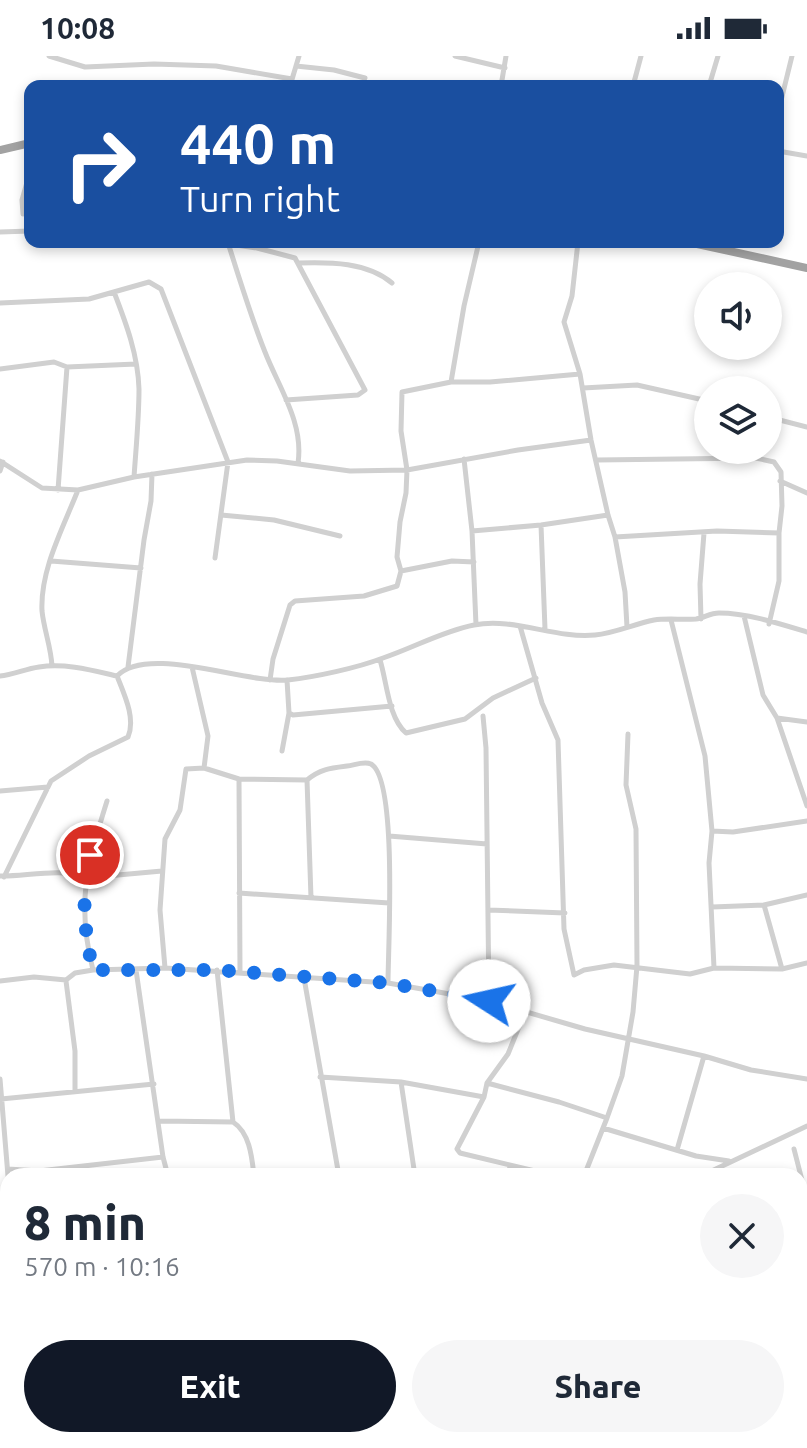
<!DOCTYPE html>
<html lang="en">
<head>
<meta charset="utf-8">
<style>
	:root { --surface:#fff; --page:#f6f6f7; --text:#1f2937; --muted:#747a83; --accent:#111827 }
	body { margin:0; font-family:Ubuntu,sans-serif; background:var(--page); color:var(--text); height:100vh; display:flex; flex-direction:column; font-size:30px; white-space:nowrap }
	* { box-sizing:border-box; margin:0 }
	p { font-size:26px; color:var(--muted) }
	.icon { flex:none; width:44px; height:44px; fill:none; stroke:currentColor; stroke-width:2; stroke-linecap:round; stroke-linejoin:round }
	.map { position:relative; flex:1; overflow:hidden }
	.drawer { position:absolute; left:0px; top:1112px; width:808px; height:280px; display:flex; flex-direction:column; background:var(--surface); border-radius:24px 24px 0 0; box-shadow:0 4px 12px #0003 }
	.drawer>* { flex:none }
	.guide { position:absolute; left:24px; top:24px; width:760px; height:168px; border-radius:16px; box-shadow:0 4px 12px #0003; background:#1a4fa0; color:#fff; overflow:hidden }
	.controls { position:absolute; left:694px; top:216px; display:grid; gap:16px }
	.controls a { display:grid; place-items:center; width:88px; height:88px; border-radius:50%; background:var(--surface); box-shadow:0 4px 12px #0003; font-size:40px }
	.pin { position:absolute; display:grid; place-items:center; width:68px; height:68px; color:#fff; margin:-34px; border:4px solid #fff; border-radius:50%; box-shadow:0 2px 8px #0007 }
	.me { position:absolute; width:88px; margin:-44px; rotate:280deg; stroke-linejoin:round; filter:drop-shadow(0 0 6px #0008) }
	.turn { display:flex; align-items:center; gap:28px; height:168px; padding:0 24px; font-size:36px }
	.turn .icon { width:104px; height:104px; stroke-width:2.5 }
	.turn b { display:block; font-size:56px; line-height:68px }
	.round { display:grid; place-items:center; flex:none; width:84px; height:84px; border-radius:42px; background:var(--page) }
	.head { display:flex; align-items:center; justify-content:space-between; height:136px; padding:0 24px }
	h1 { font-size:48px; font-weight:800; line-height:60px }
	.cta { display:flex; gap:16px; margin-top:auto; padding:16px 24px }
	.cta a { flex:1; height:92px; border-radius:48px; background:var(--accent); color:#fff; font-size:32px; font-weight:800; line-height:92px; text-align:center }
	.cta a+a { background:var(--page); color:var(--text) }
	.status { display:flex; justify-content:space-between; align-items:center; height:56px; padding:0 40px; background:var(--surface); direction:ltr }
	.status svg { height:22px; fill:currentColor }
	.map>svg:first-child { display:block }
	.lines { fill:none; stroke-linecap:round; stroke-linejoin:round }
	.minor { stroke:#d0d0d0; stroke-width:5 }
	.trunk { stroke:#a2a2a2; stroke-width:8 }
	.route { stroke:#1a73e8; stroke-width:14; stroke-dasharray:0 25.2 }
</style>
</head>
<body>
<div class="status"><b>10:08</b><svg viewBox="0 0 49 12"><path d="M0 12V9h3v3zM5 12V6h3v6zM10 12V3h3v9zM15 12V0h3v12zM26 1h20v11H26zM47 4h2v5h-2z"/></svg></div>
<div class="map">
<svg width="807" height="1392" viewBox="0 0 807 1392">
	<rect width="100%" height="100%" fill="#fff"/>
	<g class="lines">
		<!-- minor -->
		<path class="minor" d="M49,0L85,11L154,8L216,10L292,23
			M455,0L505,12
			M296,10L334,14L365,22
			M290,30L299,0
			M501,30L506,0
			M633,30L641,0
			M709,30L718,0
			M778,57L792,0
			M778,95L807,100
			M23,158L22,144L30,116
			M0,176L30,175
			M216,186L257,192L295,202L365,334L358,339L286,344
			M578,186L572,240L564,266L580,318L591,384L608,459L615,481L625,536L627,571
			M229,190C240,225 251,261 265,296C279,332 304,367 298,407
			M299,207C330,206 367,206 392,227
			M114,236C126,267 138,299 139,333C139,362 136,392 134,421
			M0,247L89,243L149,226L161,233L228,406L215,502
			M0,313L54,306L67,311L136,308
			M451,326L464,250L479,186
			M583,332L637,329L708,345
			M768,361L807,371
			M464,403L472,475L476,569
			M597,404L756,402L774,406L781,416L782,450L779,477V525L769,568
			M0,405L42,432L78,434L134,421L247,404L277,405L350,415L407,414L518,394L591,384
			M0,415L3,406
			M780,425L807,437
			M58,434L67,311
			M221,459L274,464L340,480
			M541,469L545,573
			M472,475L541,469L608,459
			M615,481L717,475L779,477
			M51,505L141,512
			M401,515L452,505L474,506
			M744,560L763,639L777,662L807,750
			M701,563L700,528L704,477
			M671,564L705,700L712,775L709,807L714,912
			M520,570L542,647L558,684L564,873L574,919L584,914L614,909L690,918L714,912L782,913L807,907
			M380,604C387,626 388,661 406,677L465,663L493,642L536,622
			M52,610C51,591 44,574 42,555C40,514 63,472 78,434
			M128,611L144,484L151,445L152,418
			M192,611L208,680L204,712
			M0,620C13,619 25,613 39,611C65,607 91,614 117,620C148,588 245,628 288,624C315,621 357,612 383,602C413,592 443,575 474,569C514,561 555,583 595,579C615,577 634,568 654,564C667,562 682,564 696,563C704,562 710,557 719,557C747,557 781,568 807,576
			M270,624L273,603L290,549L295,545L364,540L397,530L401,515L397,501L400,466L406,437L407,414L401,375L402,336L451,326H490L580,318
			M287,624L289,657L293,659L392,650
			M483,660L486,692L489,945
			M777,662L807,666
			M282,695L289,657
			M239,723L240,916
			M307,724L311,842
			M0,735L48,731
			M712,775L733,776L807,765
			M389,780L487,788
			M0,820C23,821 65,811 85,822L162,815
			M4,821L51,725L89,700L128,681C136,662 124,638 117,620
			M239,837L389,847
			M764,849L782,913
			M712,851L764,849L807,839
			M488,854L565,857
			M165,912L160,854L165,783L180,754L186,713L204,712L239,723L307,724C320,713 331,712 347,710C355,709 364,705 371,708C398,723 388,893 388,927
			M93,914C76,847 87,809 107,745
			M136,914L163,1101L168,1120
			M217,914L233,1066
			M304,922L339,1120
			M0,925L34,921L66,924L75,917L93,914L165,912L388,927L489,945L585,973L704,1000L751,1014L807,1023
			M66,925L75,995V1035
			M525,956L508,998L487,1027L484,1041L457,1093L460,1097L556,1120
			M320,1021L401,1026L415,1120
			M0,1023L8,1120
			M401,1026L484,1041
			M487,1027L559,1046L607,1062L584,1120
			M1,1043L154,1028
			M607,1062L622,1020L633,956L637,910L636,773L626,729L628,678
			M159,1065L233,1066C250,1077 252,1102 254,1120
			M603,1072L696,1100L729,1105
			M794,1093L804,1132H807
			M677,1094L704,1000
			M79,1112L80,1120
			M8,1113L39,1115L163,1101
			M507,1120L510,1111
			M701,1120L807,1070
			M800,1258L807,1261
			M0,1266L8,1264
			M0,1281L8,1329
			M800,1314L807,1311
			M18,1384L20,1392
			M247,1384L251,1392
			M481,1384L485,1392
			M760,1384L764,1392
			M173,1392L187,1384
			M390,1392L406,1384
			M571,1392L569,1387L574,1384
			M726,1392L742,1384"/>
		<!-- trunk -->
		<path class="trunk" d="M0,94L30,87
			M688,186L807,212"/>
	</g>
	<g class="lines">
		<!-- route -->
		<path class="route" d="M90,799C81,837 84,876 93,914H217L388,927L489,945"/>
	</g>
</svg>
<div class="controls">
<a><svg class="icon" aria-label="sound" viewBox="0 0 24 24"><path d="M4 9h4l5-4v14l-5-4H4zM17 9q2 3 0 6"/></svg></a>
<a><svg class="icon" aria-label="layers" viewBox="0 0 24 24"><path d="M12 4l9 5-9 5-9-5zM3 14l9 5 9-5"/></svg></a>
</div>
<div class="pin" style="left:90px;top:799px;background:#d93025"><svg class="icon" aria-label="arrive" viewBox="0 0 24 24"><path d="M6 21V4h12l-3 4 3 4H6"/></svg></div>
<svg class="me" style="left:489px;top:945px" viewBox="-20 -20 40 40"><circle r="19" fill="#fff"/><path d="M0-13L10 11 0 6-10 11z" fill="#1a73e8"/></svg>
<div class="guide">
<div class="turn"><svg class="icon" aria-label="right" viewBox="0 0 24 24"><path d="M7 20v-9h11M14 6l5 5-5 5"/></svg><div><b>440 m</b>Turn right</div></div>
</div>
<section class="drawer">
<div class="head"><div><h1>8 min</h1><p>570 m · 10:16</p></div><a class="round"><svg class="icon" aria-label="close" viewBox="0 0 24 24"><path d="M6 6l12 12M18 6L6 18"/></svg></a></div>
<div class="cta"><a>Exit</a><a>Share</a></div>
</section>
</div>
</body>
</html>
